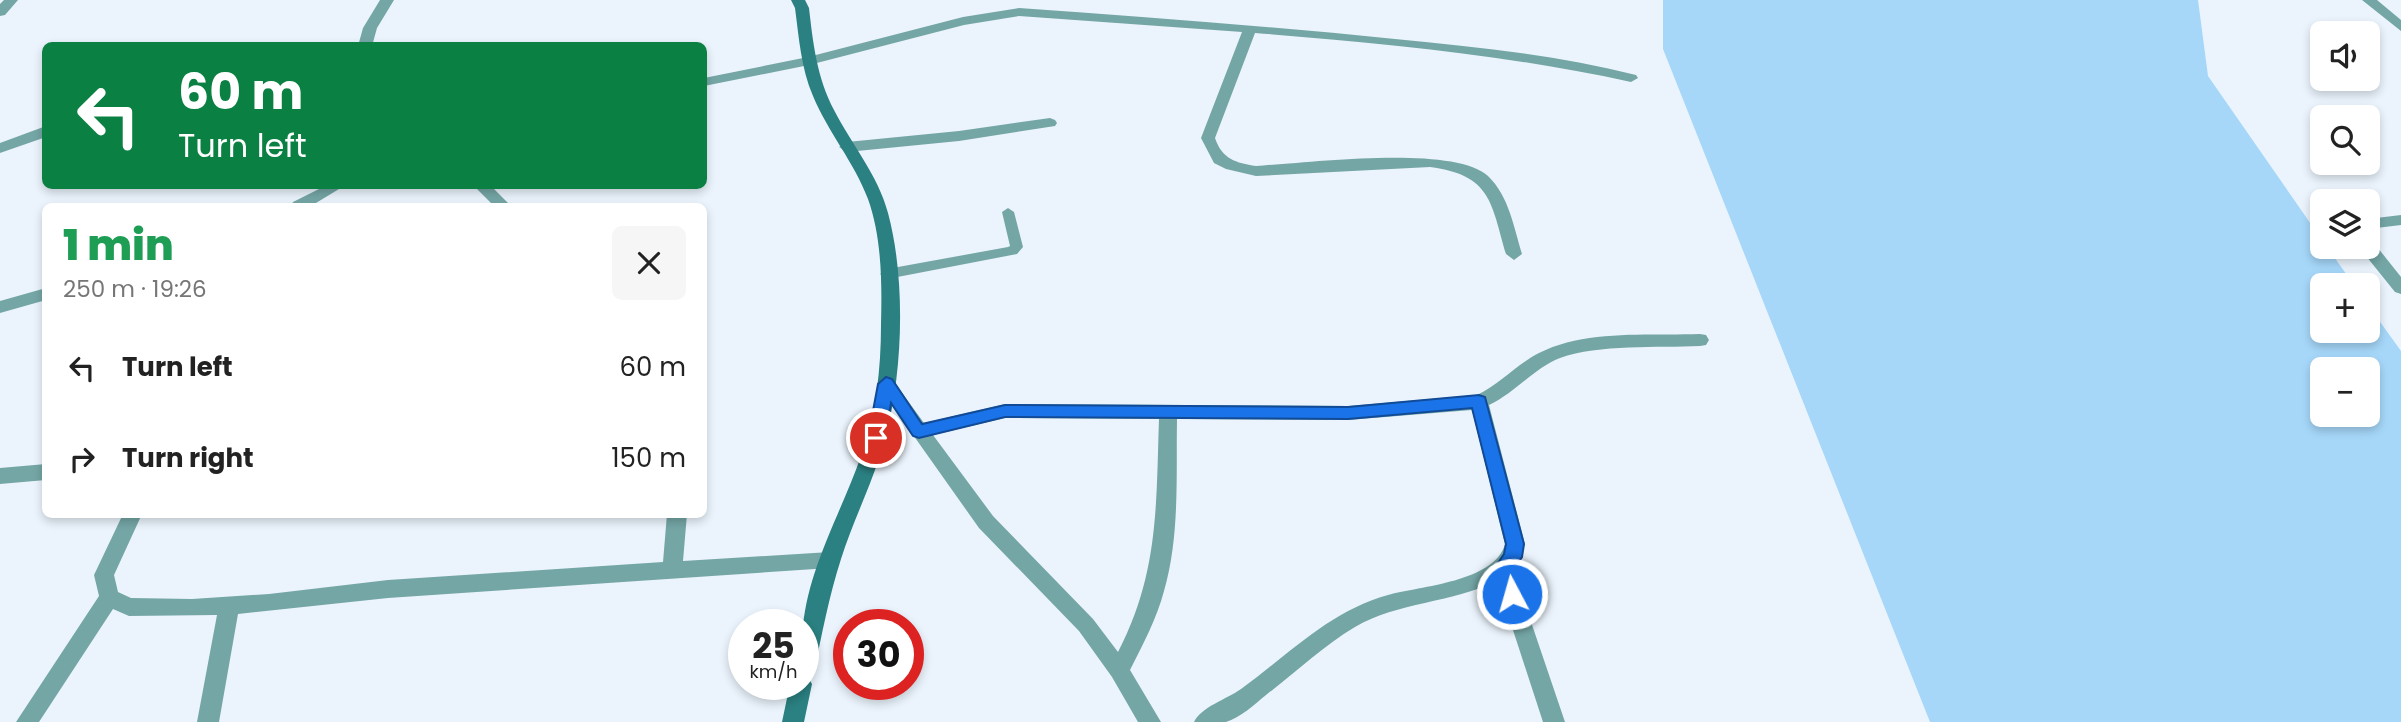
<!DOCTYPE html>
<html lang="en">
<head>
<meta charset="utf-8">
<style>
	:root { --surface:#fff; --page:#f6f6f6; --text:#222; --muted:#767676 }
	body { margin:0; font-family:Poppins,sans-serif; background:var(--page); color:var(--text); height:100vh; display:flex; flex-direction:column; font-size:26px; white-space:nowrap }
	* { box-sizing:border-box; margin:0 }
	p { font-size:23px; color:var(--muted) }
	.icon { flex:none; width:38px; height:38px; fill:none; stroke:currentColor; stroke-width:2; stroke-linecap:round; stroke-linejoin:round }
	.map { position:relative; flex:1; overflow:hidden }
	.panel { position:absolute; left:42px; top:203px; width:665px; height:315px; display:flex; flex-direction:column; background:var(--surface); border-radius:10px; box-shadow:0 4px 10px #0003 }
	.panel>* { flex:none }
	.hud { position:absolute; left:42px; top:42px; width:665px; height:147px; border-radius:10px; box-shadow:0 4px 10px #0003; background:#0b8043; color:#fff; overflow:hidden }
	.buttons { position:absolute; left:2310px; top:21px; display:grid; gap:14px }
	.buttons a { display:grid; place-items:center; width:70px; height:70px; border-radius:10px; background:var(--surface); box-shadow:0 4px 10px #0003; font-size:35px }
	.speed { position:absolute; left:728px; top:609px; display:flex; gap:14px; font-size:35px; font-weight:700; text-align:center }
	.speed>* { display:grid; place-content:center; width:91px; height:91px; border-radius:50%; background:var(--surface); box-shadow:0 4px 10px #0003; line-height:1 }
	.speed small { font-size:18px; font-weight:400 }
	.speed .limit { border:10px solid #d22; background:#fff; color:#111 }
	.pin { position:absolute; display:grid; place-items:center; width:60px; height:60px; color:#fff; margin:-30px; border:4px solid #fff; border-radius:50%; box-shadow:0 2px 7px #0007 }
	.me { position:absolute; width:77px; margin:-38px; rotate:354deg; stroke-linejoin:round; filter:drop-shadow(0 0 5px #0008) }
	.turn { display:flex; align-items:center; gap:24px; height:147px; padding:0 21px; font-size:32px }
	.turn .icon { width:91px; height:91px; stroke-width:2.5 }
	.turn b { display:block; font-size:49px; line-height:60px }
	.round { display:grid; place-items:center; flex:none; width:74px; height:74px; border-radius:10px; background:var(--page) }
	.overview { display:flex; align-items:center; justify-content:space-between; height:119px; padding:0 21px }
	h1 { font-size:42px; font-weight:800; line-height:52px; color:#1e9e55 }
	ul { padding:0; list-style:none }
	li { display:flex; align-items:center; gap:21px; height:91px; padding:0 21px }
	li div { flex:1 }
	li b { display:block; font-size:26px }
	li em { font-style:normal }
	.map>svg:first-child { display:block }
	.water { fill:#a6d7f9; fill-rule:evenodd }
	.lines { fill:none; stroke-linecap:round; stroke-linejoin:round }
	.service { fill:#75a6a6; fill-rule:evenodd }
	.minor { fill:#75a6a6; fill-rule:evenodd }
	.secondary { fill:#2b8081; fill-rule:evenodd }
	.route { fill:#1a73e8; stroke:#114b97; stroke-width:2 }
</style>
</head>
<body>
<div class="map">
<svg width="2401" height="722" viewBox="0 0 2401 722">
	<rect width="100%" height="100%" fill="#ebf4fd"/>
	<!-- water -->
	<path class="water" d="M1663,0H2198L2208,76L2322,240V247H2327L2354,285H2322V331H2368V305L2401,351V722H1930L1663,49ZM2322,369H2368V415H2322Z"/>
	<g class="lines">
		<!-- service -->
		<path class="service" d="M1008,208L1014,212L1023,247L1017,254L887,279L880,274L887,269L1008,247L1010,246L1002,212Z"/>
		<!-- minor -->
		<path class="minor" d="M4,0H18L5,15L0,16V4Z
			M380,0H394L377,28L372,46H358L363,28Z
			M2362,0H2377L2401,20V31Z
			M1019,8C1144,17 1270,26 1395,39C1476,47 1557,55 1636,75L1638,78L1631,82C1508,55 1381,43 1255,33L1215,138C1222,159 1236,163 1256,166C1306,163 1454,144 1488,176C1509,196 1514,228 1522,254L1514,260L1506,254C1491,202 1491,175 1430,167L1256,176L1226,169L1214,163L1201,138L1242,32L1019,16L964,25L809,65L704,86V78L808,57L963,17Z
			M1050,118L1055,120L1057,123L1055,126L959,141L847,152L839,147L847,142L959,131Z
			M46,126V137L0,153V143Z
			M325,186H344L311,206H291L293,202Z
			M474,186H491L511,206H494Z
			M2401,215V225L2368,229V219Z
			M2368,241L2374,243L2401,277V294L2395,292L2362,251L2360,247H2368Z
			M46,288V300L0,313V301Z
			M1700,334L1706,335L1709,340L1706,345L1700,346C1658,348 1599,344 1560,358C1534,368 1515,393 1489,405L1525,544L1513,569L1565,722H1543L1497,581C1451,603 1398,602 1355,627C1323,646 1296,672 1266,695C1255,704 1240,718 1226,722C1217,722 1204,722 1194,722C1201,707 1227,699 1241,689C1289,654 1330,611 1388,595C1420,586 1495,582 1505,544L1472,410L1348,420L1177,419C1176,475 1180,536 1164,591C1157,618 1143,644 1130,670L1161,722H1138L1112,677L1079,631L979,528L877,384L880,379H892L924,423L1005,404L1348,406L1477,395C1500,384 1517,364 1539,353C1586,329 1649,336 1700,334ZM1005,418L1159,419C1156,505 1159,573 1118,652L1093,619L993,516L933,435Z
			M46,464V480L0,484V468Z
			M123,514H142L114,575L118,592L131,598L192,599L269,594L388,580L663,562L667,514H687L683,561L830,552L837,554L840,560L837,566L830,568L388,598L238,614L219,722H197L217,615L129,616L113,609L39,722H16L99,596L94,575Z"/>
		<!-- secondary -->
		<path class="secondary" d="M791,0H805L809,8C813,43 817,78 834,110C852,145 878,175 888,213C906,280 903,373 885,439C874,480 854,518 841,559C829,596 822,634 814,672L809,679L812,684L804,722H782L790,684H803C803,665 801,645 803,626C809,566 842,511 861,456C876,414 881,369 881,325C882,284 882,238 868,199C854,162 828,132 813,96C801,68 799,38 795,8Z"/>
	</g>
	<!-- route -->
	<path class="route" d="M886,377L892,379L922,424L1005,405L1348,407L1479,395L1485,397L1524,544L1522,557L1513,570L1521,594L1518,600L1512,602L1505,600L1494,569L1504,554L1506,544L1472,408L1348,419L1005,417L919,438L913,436L891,403L885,438L882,443H870L868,438L878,384Z"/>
</svg>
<div class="buttons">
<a><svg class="icon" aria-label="sound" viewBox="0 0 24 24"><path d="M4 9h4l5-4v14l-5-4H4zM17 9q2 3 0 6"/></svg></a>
<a><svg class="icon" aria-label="search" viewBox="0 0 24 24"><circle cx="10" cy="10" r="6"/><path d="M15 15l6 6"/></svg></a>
<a><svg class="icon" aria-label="layers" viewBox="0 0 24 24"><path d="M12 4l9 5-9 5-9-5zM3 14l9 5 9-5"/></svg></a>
<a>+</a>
<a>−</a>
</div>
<div class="speed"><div>25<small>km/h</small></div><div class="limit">30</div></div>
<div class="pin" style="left:876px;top:438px;background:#d93025"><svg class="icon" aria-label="arrive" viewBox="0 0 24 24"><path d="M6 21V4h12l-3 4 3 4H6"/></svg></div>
<svg class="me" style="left:1512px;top:594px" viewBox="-20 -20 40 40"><circle r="17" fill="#1a73e8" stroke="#fff" stroke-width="3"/><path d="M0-11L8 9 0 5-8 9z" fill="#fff"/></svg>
<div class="hud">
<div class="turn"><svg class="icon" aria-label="left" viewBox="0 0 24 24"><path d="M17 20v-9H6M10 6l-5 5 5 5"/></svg><div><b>60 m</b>Turn left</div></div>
</div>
<section class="panel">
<div class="overview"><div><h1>1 min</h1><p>250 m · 19:26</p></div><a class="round"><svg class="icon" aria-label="close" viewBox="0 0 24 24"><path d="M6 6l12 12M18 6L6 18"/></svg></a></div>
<ul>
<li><svg class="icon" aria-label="left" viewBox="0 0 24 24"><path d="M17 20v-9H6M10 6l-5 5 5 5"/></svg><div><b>Turn left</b></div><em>60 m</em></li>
<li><svg class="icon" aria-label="right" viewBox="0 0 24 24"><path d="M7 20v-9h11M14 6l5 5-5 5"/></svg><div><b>Turn right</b></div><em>150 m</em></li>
</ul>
</section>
</div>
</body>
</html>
